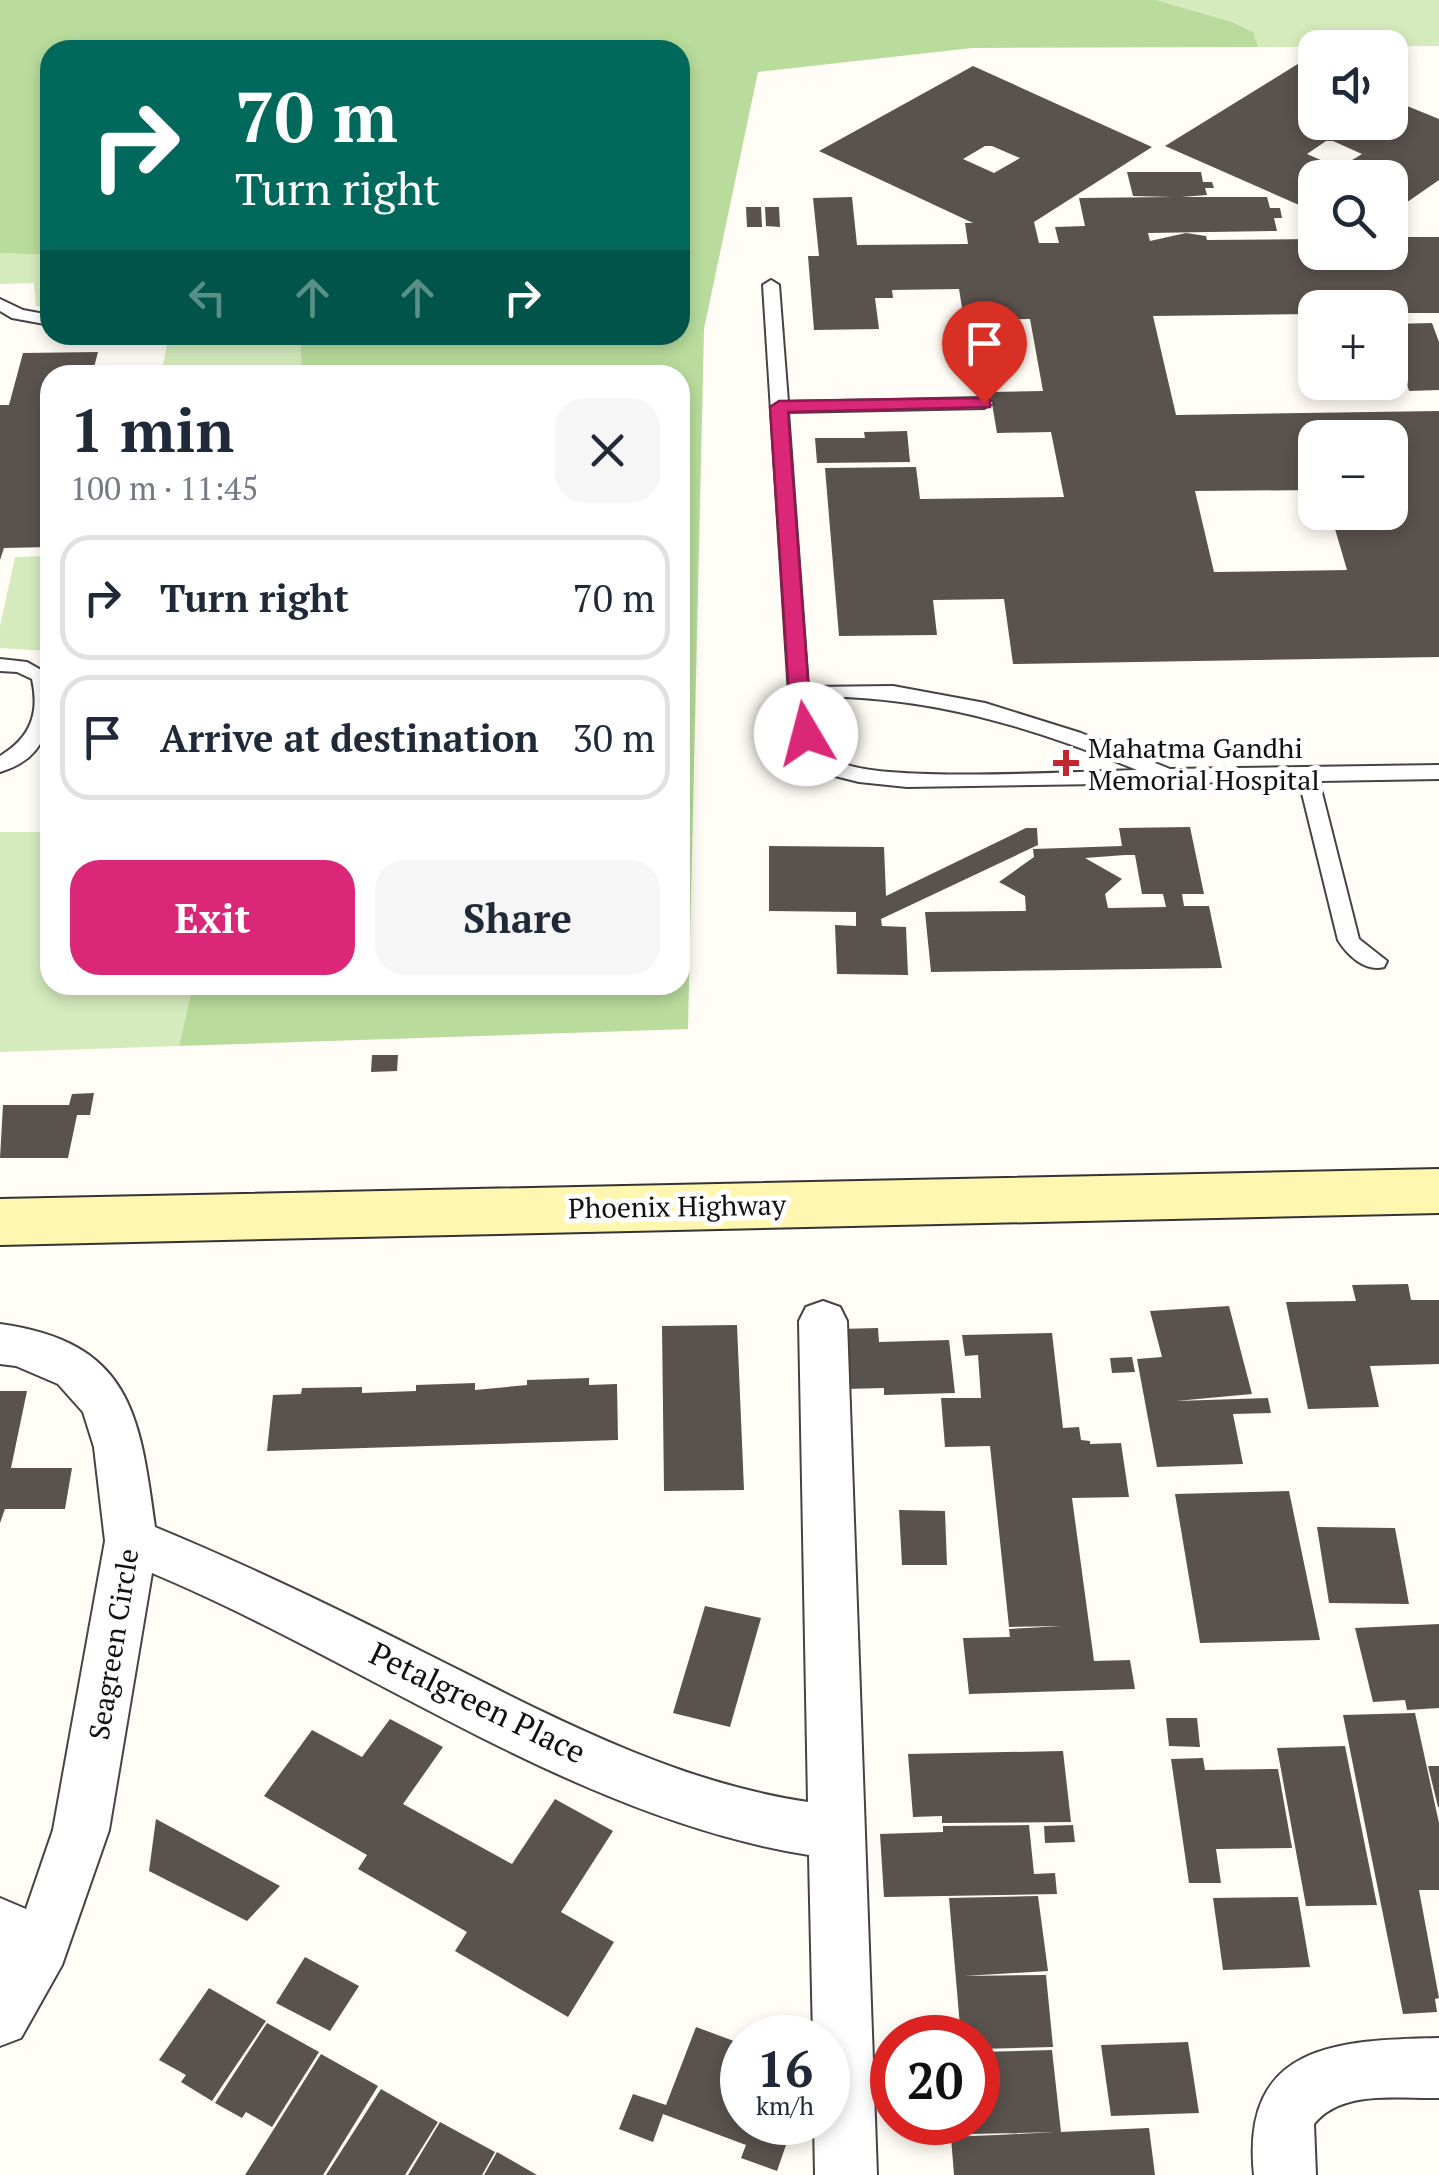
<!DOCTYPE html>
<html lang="en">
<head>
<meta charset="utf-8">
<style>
	:root { --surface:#fff; --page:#f6f6f7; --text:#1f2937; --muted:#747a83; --line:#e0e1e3; --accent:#db2777 }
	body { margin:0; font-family:"PT Serif",serif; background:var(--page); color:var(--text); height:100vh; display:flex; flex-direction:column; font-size:38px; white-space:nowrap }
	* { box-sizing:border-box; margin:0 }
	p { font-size:32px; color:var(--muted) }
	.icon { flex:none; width:55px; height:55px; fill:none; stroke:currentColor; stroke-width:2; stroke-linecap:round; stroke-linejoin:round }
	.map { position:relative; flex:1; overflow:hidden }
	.panel { position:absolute; left:40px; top:365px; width:650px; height:630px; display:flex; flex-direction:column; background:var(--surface); border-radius:30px; box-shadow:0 5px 15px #0003 }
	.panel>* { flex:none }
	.banner { position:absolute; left:40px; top:40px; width:650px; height:305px; border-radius:30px; box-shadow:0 5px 15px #0003; background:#00695c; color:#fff; overflow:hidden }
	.buttons { position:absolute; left:1298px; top:30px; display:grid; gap:20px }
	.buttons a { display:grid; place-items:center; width:110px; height:110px; border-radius:20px; background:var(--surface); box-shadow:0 5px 15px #0003; font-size:50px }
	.speed { position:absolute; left:720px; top:2015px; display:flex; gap:20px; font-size:50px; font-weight:700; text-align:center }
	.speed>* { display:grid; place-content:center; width:130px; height:130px; border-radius:50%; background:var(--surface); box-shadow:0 5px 15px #0003; line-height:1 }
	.speed small { font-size:25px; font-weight:400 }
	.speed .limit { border:15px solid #d22; background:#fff; color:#111 }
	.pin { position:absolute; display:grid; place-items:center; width:85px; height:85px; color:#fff; margin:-102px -42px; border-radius:50% 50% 50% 0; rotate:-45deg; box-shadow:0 0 10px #0007 }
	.pin .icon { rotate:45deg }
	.me { position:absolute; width:110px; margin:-55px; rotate:352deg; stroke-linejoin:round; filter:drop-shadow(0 0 8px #0008) }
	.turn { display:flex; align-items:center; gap:35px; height:210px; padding:0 30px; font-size:45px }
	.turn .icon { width:130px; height:130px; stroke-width:2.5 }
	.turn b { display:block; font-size:70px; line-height:85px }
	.lanes { display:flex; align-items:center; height:95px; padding:0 30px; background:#0003; justify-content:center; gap:50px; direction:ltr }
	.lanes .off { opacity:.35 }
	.round { display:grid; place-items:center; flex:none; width:105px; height:105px; border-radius:30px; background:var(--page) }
	.overview { display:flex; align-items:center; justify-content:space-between; height:170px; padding:0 30px }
	h1 { font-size:60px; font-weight:700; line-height:75px }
	.cta { display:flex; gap:20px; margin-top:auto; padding:20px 30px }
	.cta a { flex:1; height:115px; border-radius:30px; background:var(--accent); color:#fff; font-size:40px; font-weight:700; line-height:115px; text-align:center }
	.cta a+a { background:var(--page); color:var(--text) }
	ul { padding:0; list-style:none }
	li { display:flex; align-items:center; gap:30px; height:125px; margin:0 20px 15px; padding:0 10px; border:5px solid var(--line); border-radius:30px }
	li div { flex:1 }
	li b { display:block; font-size:38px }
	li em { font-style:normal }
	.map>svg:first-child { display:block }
	.green { fill:#d5ebbd }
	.forest { fill:#b9dc9c }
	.building { fill:#5a524d; fill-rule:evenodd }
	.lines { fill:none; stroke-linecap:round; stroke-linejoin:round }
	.service-casing { stroke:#444; stroke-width:4 }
	.minor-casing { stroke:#444; stroke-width:4 }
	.secondary-casing { stroke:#333; stroke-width:4 }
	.service { fill:#fff; fill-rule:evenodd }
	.minor { fill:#fff; fill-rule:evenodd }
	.secondary { fill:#fff6b0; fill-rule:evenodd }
	.route { fill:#db2777; stroke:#8e194d; stroke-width:2.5 }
	.poi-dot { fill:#c4262e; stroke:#fff; stroke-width:4 }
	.labels { text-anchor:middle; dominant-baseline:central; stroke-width:10; stroke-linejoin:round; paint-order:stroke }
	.poi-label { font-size:28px; fill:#111; stroke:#fff; text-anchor:start }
	.street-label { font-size:28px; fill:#111; stroke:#fff }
	.near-street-label { font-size:32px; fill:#111; stroke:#fff }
</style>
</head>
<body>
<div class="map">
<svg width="1439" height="2175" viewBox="0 0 1439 2175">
	<rect width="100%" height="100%" fill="#fffdf5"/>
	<!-- green -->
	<path class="green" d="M1156,0H1439V46L1258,47L1253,32L1234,22Z
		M0,253L50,255V307L36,306L34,283L0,284Z
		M169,335H300L302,375H161Z
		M50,556V651L0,648V626L15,557Z
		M0,832H50V985H193L179,1046L0,1052Z"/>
	<!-- forest -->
	<path class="forest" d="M0,0H1156L1233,22L1253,32L1258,47L972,48L758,72L704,329L688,1029L179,1046L193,985H680V375H302L300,335H680V50H50V255L0,253Z"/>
	<!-- building -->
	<path class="building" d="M1301,62L1315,68V122H1390V99L1439,119V180L1390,214V178H1315V212L1165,146ZM1326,141H1333L1362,154L1339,168L1307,154Z
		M973,66L1152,147L1034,222L1039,243H1059L1055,227L1085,226L1079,198L1172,197L1133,196L1127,172H1201L1203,182H1212L1214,188H1205L1207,195L1181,197H1267L1270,208H1280L1282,218H1274L1277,231L1148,233L1150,241L1186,233L1206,236L1207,240L1315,239V252H1390V217H1394L1402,237H1439V313H1390V308H1315V314L1153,316L1176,415L1439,411V657L1013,664L1004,599L933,600L937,635L839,636L825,468L916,467L920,499L1064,497L1051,432L997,433L990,392L1043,391L1030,319L964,320L959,289L892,290L893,298H875L879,329L814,330L808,256H819L813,198L852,197L857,245L968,244L965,223H973L819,151ZM985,146H992L1020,158L994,173L963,159ZM1315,438H1390V512H1330L1347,570L1214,572L1195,491L1315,490Z
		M746,207H761L762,227H747Z
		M765,207H779L780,227L766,226Z
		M1432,323L1439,342V390L1409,391L1390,324Z
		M98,352L92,375H50V547L4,548L0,560V405H9L23,353Z
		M907,431L910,462L817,463L815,438H865L864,432Z
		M1190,827L1204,894H1182L1184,906H1209L1222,968L931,972L925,912L1026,911L1025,896L999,882L1034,857L1033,849L1122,846L1119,828ZM1125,855H1135L1142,894H1163L1166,907L1108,908L1105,894L1122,879L1085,858Z
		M1026,828H1037L1038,845L881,919L882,926L906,927L908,975L837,974L835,925L856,926V912L769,911V846L884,847L886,896Z
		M372,1055H398L397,1071L371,1072Z
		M94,1093L90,1115H77L68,1158H0L3,1105H69L72,1094Z
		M1408,1284L1411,1300H1439V1364L1370,1366L1379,1407L1308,1409L1286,1302L1356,1301L1352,1285Z
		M1229,1306L1252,1394L1176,1401L1268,1398L1271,1413L1233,1414L1243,1464L1157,1467L1137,1359L1162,1357L1150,1311Z
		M737,1325L744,1490L664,1491L662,1326Z
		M878,1328L879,1342L949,1340L955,1393L884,1395V1388L846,1389L840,1329Z
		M1052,1333L1063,1428L1079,1427L1081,1440L1090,1441V1444L1121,1443L1129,1497L1072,1498L1094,1661L1130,1660L1135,1689L969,1694L963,1638L1010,1637L1009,1629L1063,1626L1009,1627L990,1446L945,1447L941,1398H981L978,1355L965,1356L962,1335Z
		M1132,1357L1135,1372L1112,1373L1110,1358Z
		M589,1378V1385L617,1384L618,1440L267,1451L273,1395L301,1394L302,1388L362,1387V1393L416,1391V1385L475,1383V1390L527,1385V1380Z
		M0,1391H27L11,1468H72L65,1509H5L0,1523Z
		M1289,1491L1320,1640L1200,1643L1175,1494Z
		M899,1510L945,1511L947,1565H902Z
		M1317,1527L1395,1528L1409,1604L1329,1603Z
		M705,1606L761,1618L730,1727L673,1713Z
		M1439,1624V1708L1407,1710L1405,1700L1373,1702L1355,1628Z
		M1415,1713L1439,1823V1890H1419L1439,1998L1435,1999L1437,2012L1403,2014L1343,1715Z
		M1166,1718H1197L1200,1747L1169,1746Z
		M390,1719L443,1747L403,1804L512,1864L555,1799L613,1831L561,1912L614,1942L568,2017L455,1951L467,1932L358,1869L367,1855L264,1796L312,1730L362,1757Z
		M1345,1746L1377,1905L1306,1906L1277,1748Z
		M1063,1751L1071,1822L942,1823V1816L913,1817L908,1754Z
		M1203,1758L1205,1770L1278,1769L1292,1848L1216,1849L1221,1883H1189L1171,1759Z
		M1428,1766H1439V1807H1438Z
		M156,1819L280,1886L247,1921L149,1871Z
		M1029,1825L1034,1874L1055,1873L1057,1894L884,1897L880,1834L943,1832V1826Z
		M1073,1825L1075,1842L1045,1843L1044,1826Z
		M1038,1896L1048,1971L964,1976L1046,1975L1053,2047L978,2049V2038H961L949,1898Z
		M1298,1897L1310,1967L1223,1970L1213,1898Z
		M305,1957L359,1986L330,2031L276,2003Z
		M209,1988L266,2021L212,2101L181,2082L186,2075L159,2060Z
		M267,2023L319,2052L272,2127L246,2112L242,2118L215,2103Z
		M696,2027L742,2044V2122H794L777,2171L741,2158L746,2145L663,2114L653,2142L619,2129L633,2094L666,2105Z
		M1188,2042L1199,2113L1111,2116L1101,2045Z
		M1052,2050L1061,2132L969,2134L968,2122H978V2052Z
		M321,2054L378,2086L323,2175H245Z
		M381,2089L438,2122L405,2175H326Z
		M440,2122L495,2152L482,2175H408Z
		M1149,2128L1155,2175H954L951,2137Z
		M497,2152L537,2175H484Z"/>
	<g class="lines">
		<!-- service casing -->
		<g class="service-casing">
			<path id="service" d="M771,280L779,285L788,402L984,398L993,403L984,408L788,412L808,687L893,686L985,703L1081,733L1170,769L1439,765V779L1319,781L1359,939L1387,961L1384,967C1365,972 1347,955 1338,940L1299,781L907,787L859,782L835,776L812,760L801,740L789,694L763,285ZM846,697C950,702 1042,731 1137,770C1083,771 875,784 838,761C818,748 814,721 810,700Z
				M0,299L23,310L50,315V325L12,318L0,311Z
				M0,659L27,662L50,675C50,720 52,756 0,772V756C30,738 40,714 32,679L17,672L0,671Z"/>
		</g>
		<!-- minor casing -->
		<g class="minor-casing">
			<path id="minor" d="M823,1301L840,1307L847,1321L877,2175H815L814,2122H828V2038H813L809,1855C579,1819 365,1662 152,1573L109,1830L62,1965L21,2038L0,2046V1898L26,1909L53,1830L105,1541L94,1447L83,1412L58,1384L16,1366L0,1364V1324C131,1342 140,1415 155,1527C247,1565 336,1608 425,1653C547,1714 672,1782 808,1802L799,1321L806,1307Z
				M1439,2038V2098C1398,2099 1342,2089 1314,2124L1316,2175H1254C1240,2044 1338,2040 1439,2038Z"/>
		</g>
		<!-- secondary casing -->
		<g class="secondary-casing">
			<path id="secondary" d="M1439,1169V1213L0,1245V1199Z"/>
		</g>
		<!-- service -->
		<use href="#service" class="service"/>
		<!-- minor -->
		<use href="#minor" class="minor"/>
		<!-- secondary -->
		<use href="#secondary" class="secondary"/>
	</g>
	<!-- route -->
	<path class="route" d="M984,398L990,399V407L788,412L809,694L816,734L806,741L799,739L789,694L770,407L779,401Z"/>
	<!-- markers -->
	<path class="poi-dot" d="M1061 748h10v10h10v10h-10v10h-10v-10h-10v-10h10z"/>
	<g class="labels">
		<!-- poi labels -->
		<g class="poi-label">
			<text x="1088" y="747">Mahatma Gandhi<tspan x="1088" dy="32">Memorial Hospital</tspan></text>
		</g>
		<!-- street labels -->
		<g class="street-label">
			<text transform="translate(677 1206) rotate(-1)">Phoenix Highway</text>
			<text transform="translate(113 1644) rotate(-81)">Seagreen Circle</text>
		</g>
		<!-- near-street labels -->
		<g class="near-street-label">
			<text transform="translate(478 1702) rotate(26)">Petalgreen Place</text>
		</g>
	</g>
</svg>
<div class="buttons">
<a><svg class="icon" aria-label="sound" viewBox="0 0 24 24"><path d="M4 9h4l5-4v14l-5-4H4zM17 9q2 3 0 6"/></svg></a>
<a><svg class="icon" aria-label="search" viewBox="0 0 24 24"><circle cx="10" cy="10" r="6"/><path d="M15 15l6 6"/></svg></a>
<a>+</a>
<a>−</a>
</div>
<div class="speed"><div>16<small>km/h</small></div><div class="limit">20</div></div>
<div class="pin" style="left:984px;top:403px;background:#d93025"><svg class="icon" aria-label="arrive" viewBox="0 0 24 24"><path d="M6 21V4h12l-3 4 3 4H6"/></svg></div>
<svg class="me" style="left:806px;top:734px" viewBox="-20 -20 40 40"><circle r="19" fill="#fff"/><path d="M0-13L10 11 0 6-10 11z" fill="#db2777"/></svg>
<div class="banner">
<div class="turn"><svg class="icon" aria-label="right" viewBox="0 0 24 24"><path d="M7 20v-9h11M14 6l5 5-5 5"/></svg><div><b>70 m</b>Turn right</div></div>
<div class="lanes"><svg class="icon off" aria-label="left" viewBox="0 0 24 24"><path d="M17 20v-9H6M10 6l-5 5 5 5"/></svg><svg class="icon off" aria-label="ahead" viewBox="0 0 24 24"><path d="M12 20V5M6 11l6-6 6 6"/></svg><svg class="icon off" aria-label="ahead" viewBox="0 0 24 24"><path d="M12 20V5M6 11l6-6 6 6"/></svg><svg class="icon" aria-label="right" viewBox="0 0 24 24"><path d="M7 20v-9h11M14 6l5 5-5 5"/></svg></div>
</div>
<section class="panel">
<div class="overview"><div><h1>1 min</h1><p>100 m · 11:45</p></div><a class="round"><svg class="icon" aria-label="close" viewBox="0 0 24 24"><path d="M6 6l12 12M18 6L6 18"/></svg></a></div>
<ul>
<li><svg class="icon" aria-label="right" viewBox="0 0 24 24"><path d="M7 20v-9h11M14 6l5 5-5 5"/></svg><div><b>Turn right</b></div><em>70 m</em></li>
<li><svg class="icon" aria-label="arrive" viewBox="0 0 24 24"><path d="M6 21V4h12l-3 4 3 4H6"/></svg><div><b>Arrive at destination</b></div><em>30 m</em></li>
</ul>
<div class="cta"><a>Exit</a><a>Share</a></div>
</section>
</div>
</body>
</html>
